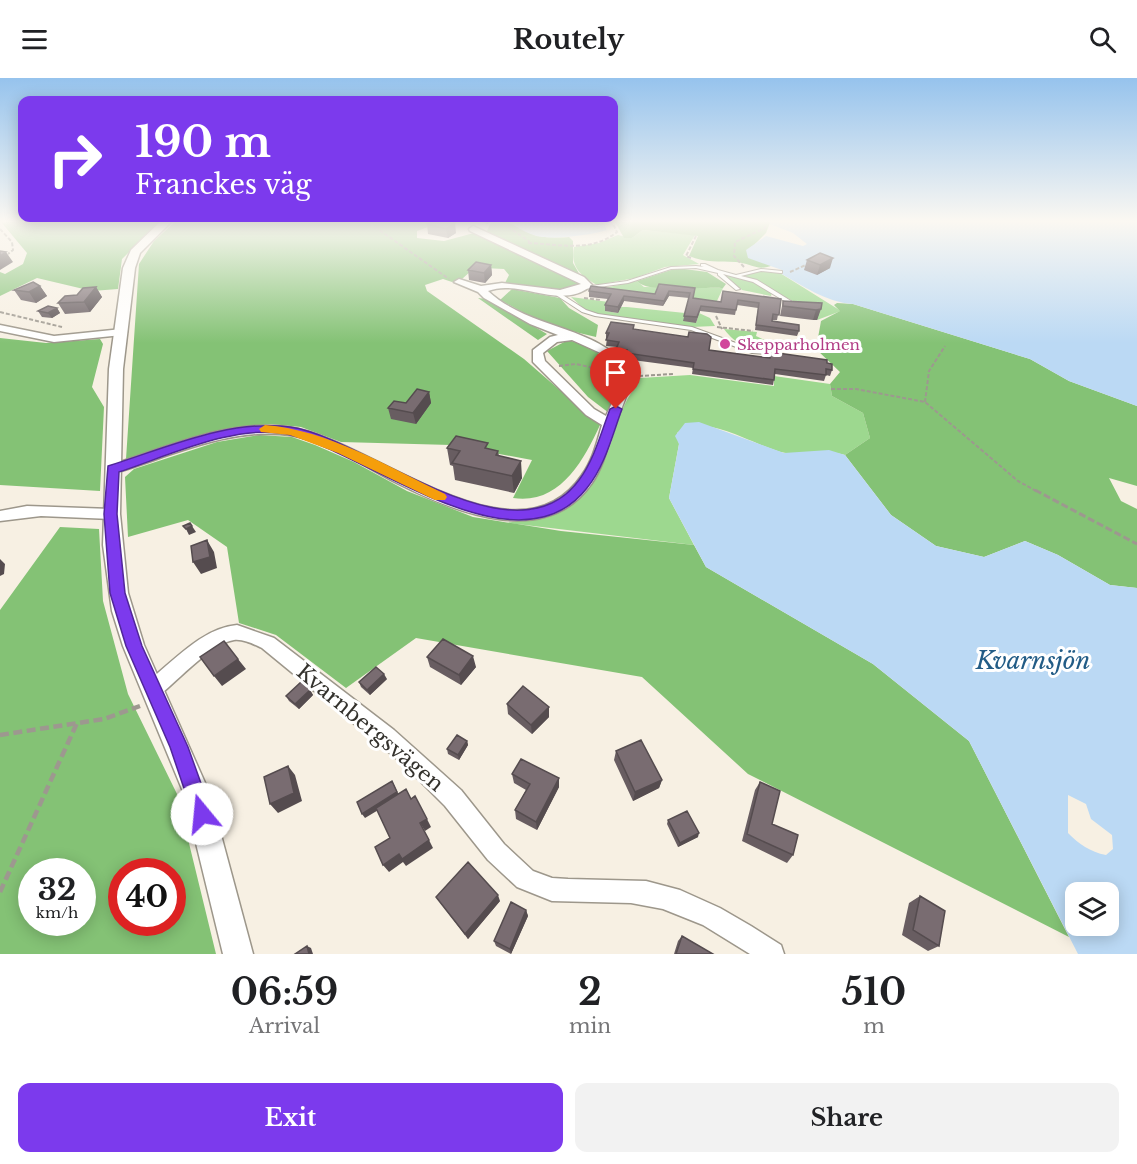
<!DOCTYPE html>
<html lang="en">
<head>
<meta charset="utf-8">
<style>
	:root { --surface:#fff; --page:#f2f2f2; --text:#202124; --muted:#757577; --accent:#7c3aed }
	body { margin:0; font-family:"Libre Baskerville",serif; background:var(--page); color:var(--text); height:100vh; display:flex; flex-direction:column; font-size:22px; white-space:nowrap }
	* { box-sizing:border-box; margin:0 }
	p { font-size:20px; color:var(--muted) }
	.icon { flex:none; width:33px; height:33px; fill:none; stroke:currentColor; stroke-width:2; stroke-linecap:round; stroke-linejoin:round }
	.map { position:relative; height:876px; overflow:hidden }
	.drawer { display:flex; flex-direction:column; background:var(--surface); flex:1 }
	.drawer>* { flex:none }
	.top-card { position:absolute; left:18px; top:18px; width:600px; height:126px; border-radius:12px; box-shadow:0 3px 15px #0003; background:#7c3aed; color:#fff; overflow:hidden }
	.controls { position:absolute; left:1065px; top:804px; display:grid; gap:12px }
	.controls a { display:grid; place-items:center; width:54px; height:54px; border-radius:12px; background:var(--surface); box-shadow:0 3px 15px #0003; font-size:30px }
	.speed { position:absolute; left:18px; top:780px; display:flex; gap:12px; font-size:30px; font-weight:700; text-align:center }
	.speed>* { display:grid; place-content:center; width:78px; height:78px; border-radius:50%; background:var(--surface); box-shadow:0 3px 15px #0003; line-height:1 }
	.speed small { font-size:15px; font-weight:400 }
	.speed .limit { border:9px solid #d22; background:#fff; color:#111 }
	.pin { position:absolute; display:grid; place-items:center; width:51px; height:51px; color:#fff; margin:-62px -26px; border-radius:50% 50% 50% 0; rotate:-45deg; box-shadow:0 0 6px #0007 }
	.pin .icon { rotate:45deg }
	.me { position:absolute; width:66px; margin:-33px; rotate:343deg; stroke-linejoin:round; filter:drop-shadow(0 0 4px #0008) }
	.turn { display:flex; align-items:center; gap:21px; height:126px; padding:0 18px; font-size:27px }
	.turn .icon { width:78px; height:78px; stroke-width:2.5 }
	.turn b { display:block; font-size:42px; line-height:51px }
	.eta { display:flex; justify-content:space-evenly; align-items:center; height:102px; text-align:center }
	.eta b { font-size:36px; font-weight:700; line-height:42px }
	.primary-button { display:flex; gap:12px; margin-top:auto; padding:12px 18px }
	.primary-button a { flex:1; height:69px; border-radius:12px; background:var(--accent); color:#fff; font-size:24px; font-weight:700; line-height:69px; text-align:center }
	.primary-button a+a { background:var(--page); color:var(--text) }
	header { display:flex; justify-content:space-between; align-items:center; height:78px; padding:0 18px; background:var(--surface); font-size:27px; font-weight:700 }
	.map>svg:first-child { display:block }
	.green { fill:#9dd88f }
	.forest { fill:#84c275; fill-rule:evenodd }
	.water { fill:#bbd9f4; fill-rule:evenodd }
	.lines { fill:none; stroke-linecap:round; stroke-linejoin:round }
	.service-casing { stroke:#9d978b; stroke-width:2 }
	.minor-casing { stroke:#9d978b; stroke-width:3 }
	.tertiary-casing { stroke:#9d978b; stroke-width:3 }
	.path-far2 { stroke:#9d988f; stroke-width:2; stroke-dasharray:4 2; stroke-linecap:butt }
	.path-far1 { stroke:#9d988f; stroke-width:3; stroke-dasharray:7 3; stroke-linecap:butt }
	.path { stroke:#9d988f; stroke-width:4.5; stroke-dasharray:9 4.5; stroke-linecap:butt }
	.service { fill:#fff; fill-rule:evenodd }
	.minor { fill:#fff; fill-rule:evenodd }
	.tertiary { fill:#fff; fill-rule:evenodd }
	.wall { fill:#685d61 }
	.shaded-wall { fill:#554c4f }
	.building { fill:#796c71; stroke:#554c4f; stroke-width:1.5 }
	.route { fill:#7c3aed; stroke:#51269a; stroke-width:1.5 }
	.slow { fill:#f59e0b }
	.hotel-dot { fill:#d1479c; stroke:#fff; stroke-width:2 }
	.labels { text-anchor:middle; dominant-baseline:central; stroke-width:6; stroke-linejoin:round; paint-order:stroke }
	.far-hotel-label { font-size:15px; fill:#b23c85; stroke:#fff; text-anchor:start }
	.near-street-label { font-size:21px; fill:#34322d; stroke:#fff }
	.near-water-label { font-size:24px; font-style:italic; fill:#225c86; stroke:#fff }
</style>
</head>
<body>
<header><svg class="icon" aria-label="menu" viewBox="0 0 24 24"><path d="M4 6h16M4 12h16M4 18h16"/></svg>Routely<svg class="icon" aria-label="search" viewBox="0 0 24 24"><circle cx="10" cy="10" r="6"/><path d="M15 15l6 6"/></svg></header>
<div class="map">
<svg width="1137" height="876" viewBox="0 0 1137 876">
	<rect width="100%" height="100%" fill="#f7f0e3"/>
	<!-- green -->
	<path class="green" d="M643,152L695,157L683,177L699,186L665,189L635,200L597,207C581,198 570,189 574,169L599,165L618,157L632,160Z
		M762,193L780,195L841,233L817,242L818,236L743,197Z
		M723,196L752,204L772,215L771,218L742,212Z
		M637,203L644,209L723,210L717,223L692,226L694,215L658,211L655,221L591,213Z
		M571,219L609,224L605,233L618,235L621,229H627L685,235L696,245L699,235L710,240L715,248L691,249L597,236L584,231Z
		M724,251L757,254L756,258L784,271C757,269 741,274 724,251Z
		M690,297L774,308V298L830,306L832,318L863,335L870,360L845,377C822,370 807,379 786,375C757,370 704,332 677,355L679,366L669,420L694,467L507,445C558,435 586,429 607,376C614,359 617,340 626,324C630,315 637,309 640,300Z"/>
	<!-- forest -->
	<path class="forest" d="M15,142H162L122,181L118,211L92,213L37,200L0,218V194L5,196L23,186L27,175L2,145Z
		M177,142H447L417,153V160L444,163L474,155L580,203L582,207L565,213L505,205L509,197L504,191L484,190L472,192L462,201L452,204L443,201L425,207L427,213L524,281L600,347C583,384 559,427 513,420L532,382L451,367L341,364L301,349L271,346L219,353L126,381L139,186L154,163Z
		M492,142C509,142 517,149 532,156C539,160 562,160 569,159L573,163V185L581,199L486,155Z
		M614,142H771L766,155L755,166L762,184L773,187C758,194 750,185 736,184C719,183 706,185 689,178L698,158L643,152L632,160H624Z
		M677,190L707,194L726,206L723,210C705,208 647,216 637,203Z
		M512,211L560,220L569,230L598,247L596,259L546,247L500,222Z
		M478,220L487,221L547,256L538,262Z
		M837,225L853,226L1030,281L1069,303L1137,328V408L1109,400L1121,423L1137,431V510L1110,507L1058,477L1025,463L984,479L936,468L891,437L845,377L870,360L863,335L832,318L830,306L840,294L816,271L821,243L840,233L834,227Z
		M0,260L46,265L100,261L103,266L92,309L104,329L100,413L0,407Z
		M568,262L593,270L619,298L609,335L588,319L547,273Z
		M259,357L292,359L315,367L354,384L407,413L473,439L561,453L694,467L706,489L873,586L969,663L1069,859L748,696L642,599L416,560L346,610L276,557L239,545L227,469L188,442L128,459L125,399L134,391L217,364Z
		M60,449L99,451L103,523L128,616L177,716L216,876H0V532ZM32,794H82V844H32ZM122,794H172V844H122Z"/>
	<!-- water -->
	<path class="water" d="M505,142H602L607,152C592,157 548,163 534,157C524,154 514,147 505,142Z
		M771,142H1137V328L1069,303L1030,281L853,226C826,224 803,208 780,195L782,192L748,180L746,172L766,158L803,168L807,166L793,155L770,146Z
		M699,344L784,375L829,372L845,377L891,437L936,468L984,479L1025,463L1058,477L1110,507L1137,510V876H1078L969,663L873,586L706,489L669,420L679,366L675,358L685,345ZM1068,717L1086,726L1091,741L1112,757L1113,771L1106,777C1090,774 1079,766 1068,755ZM1076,814H1108V848H1076Z"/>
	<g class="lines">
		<!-- service casing -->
		<g class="service-casing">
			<path id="service" d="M701,186H705L718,192L736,197L761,191L782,193V195H780L761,193L741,198L757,202L791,223L786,224L753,204L723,196L740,211L736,212L718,197V195L696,190L671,191L628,205L584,211L582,210L584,209L627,203L671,189L696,188L704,189L701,188Z
				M558,214L586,232L598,236L692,249L755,272H767L770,274L767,276L752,275L691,252L595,238L582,234L556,217V215Z"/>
		</g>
		<!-- minor casing -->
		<g class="minor-casing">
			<path id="minor" d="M473,148L584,199L592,207C561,234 520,200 488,213C531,253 598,246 633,295C629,314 622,329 615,346C608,367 604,387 592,405C546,472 454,434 397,405C364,388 327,363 290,357C231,349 173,377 118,394H108L106,391L108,388C166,370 227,341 288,349C369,359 516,495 582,397C593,382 597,364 602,347L586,337L533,284V272L550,259L558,257L530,246L484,220L478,214L454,204L459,201L481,208L502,205L560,212L581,206L470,153L469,151ZM572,262L605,277L621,295L617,314L606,338L594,331L545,283L543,275L557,264Z
				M0,247L54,258L122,251L127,254L122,257L54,264L0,253Z
				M27,428L111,431L118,436L111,441L41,438L0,443V433Z
				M237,547L274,560L394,652L461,712L504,766L533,793L552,800L568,801L646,803L680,812L720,830L751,848L781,867L784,876H750L703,847L663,831L631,825L552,823L517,809L488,782L445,728L402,685L262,570C253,566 244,561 234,562C212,565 178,602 161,616L154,619L147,616L145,610L147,604C173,584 202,550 237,547Z"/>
		</g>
		<!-- tertiary casing -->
		<g class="tertiary-casing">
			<path id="tertiary" d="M162,142H173L140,175L135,190L123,291L120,436L128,515L144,567L210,716L253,876H223L184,716L123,568L112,533L103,467L109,291L123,190L131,172Z"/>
		</g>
		<!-- path-far2 -->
		<path class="path-far2" d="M365,142L449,201
			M498,142L530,164
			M0,151L12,164L13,172L8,176
			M528,165C559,166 591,175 617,154L611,142
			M691,180L686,178L696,158
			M744,189L734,178L735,164L765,150L766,142
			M790,194L808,186
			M584,220L601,222
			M0,234L62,249
			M716,238L722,251
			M717,249L753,253
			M559,288L576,286L612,294
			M639,298L673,296
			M831,311H856L925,324L1018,403L1038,414
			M925,324L929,293L945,268"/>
		<!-- path-far1 -->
		<path class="path-far1" d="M1035,412L1137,466"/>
		<!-- path -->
		<path class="path" d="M0,657L104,641L140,628
			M0,814L77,645"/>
		<!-- service -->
		<use href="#service" class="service"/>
		<!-- minor -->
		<use href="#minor" class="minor"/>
		<!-- tertiary -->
		<use href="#tertiary" class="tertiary"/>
	</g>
	<!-- wall -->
	<path class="wall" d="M433,142L456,155L448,160L428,156L427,146Z
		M479,142H492V143L487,146L480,143Z
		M807,182L830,190L817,197L804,192Z
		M491,187L492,197L485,205L469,202L468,192Z
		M659,206L695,210L693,221L721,224L723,213L781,221L777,242H772V243L799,253L797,258L755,252L758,230L737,227L735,237L700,233L696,245L683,243L689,220L669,218L663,228L624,223L618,235L605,233V227L608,221L589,219V213L655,216Z
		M40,208L47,218L36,225L21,222L14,212Z
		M96,209L102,219L90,234L65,236L58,225Z
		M783,223L822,225L817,242H813L780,238Z
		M57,230L60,235L52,240L42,239L38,233Z
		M634,247V251L709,272L769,280L771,274L827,285L832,292L830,298L826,297L824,303L775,296L773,307L692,296L693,290L625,281L626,278L616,276L617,269L606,268L607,260H606V255Z
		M429,314L431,325L416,346L391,341L388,330L406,325Z
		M447,370L488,371L498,373L499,378L522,400L514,415L455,402L453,388L450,387Z
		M427,579L476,589L461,607L430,589Z
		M387,601L370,617L361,609L359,604Z
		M310,612L313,617L299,631L289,623L286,618Z
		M507,626L549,629V639L532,656L508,636Z
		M467,663L468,667L459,682L448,676L447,671Z
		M616,673L662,702L659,710L633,723L614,682Z
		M512,696L559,700V709L537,752L516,741L515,732L526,712L514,705Z
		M760,704L772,746L793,777L787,785L742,763L755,712Z
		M668,742L698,759L678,769L667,746Z
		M920,818L939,868L928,873L902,857L909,825Z
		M436,819L500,823L468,861Z
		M526,832L528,838L511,876L496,868L494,863Z
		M682,858L713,876H674L678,863Z"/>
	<!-- shaded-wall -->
	<path class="shaded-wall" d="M486,142H492V143L487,146Z
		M455,145L456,155L448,160L446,151Z
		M6,174L13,184L0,192V178Z
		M833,180L830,190L817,197L820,187Z
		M491,187L492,197L485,205L484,195Z
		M40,208L47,218L36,225L29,214Z
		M96,209L102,219L90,234L84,224Z
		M669,213V218L663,228L664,223Z
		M624,218V223L618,235V229Z
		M57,230L60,235L52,240L48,235Z
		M821,231L817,242H813L816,232Z
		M429,314L431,325L416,346L413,335Z
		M521,383L522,400L514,415L512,398Z
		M192,448L196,454L189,457L186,451Z
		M207,462L214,474L217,490L201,496L193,484Z
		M0,481L5,486L4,496L0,498Z
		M473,578L476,589L461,607L459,597Z
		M238,581L246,591L222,608L214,598Z
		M384,596L387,601L370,617L367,612Z
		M310,612L313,617L299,631L295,626Z
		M549,629V639L532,656L531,647Z
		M467,663L468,667L459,682L458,677Z
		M288,688L295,697L302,723L278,735L270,726Z
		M559,700V709L537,752L536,744Z
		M662,702L659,710L633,723L635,714Z
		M392,703L400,719L365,740L362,736Z
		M427,741L431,749L425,753L420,745Z
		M699,755L698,759L678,769L680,765Z
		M429,762L433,770L406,788L403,784L389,794L383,787L399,776Z
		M498,817L500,823L468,861L465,856Z
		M526,832L528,838L511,876L510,871Z
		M307,868L311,870L313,876H309Z"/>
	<!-- building -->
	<path class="building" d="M433,142H447L455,145L446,151L427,146Z
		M0,173L6,174L0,178Z
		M820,175L833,180L820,187L807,182Z
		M476,184L491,187L484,195L468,192Z
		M33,204L40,208L29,214L14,212Z
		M659,206L695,210L693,220L721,224L723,213L781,221L779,237L773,236L772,243L799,247V253L756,247L759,225L738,222L736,232L701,228L697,239L684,238L690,215L669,213L664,223L624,218L618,229L605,227L611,216L589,213L591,208L655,216Z
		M96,209L84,224L58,225L65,218L77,217L83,210Z
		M783,223L822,225L821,231L816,232L783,228Z
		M48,228L57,230L48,235L38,233Z
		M611,244L634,247L633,251L688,259L689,254L707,256L711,259L709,272L770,280L771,274L827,282V285L832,286V292L826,291V297L775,291L774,302L693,291L694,285L626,275L627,272L616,271L619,264L606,262L609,255H606Z
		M417,311L429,314L413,335L388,330L394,323L406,325Z
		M456,358L488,365L485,370L498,373L496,377L521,383L512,398L452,385L460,373L447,370Z
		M190,445L192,448L186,451L183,448Z
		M207,462L210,479L193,484L191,468Z
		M443,561L473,578L459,597L427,579Z
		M224,563L238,581L214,598L200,579Z
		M376,589L384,596L367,612L359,604Z
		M301,604L310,612L295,626L286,618Z
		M523,608L549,629L531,647L507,626Z
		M457,657L467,663L458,677L447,671Z
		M641,662L662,702L635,714L616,673Z
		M521,681L559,700L536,744L515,732L530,706L512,696Z
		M288,688L294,715L270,726L264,699Z
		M392,703L397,714L362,736L357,724Z
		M760,704L780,713L772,746L798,757L793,777L747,756Z
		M406,711L411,721L415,718L427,741L420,745L429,762L402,781L399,776L383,787L375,769L390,760L376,730Z
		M687,733L699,755L680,765L668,742Z
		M468,784L498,817L465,856L436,819Z
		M920,818L945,833L939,868L913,852Z
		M511,824L526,832L510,871L494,863Z
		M682,858L713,876H676Z
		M307,868L309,876H295Z"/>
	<!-- sky -->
	<linearGradient id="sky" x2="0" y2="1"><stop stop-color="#96c3ed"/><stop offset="0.54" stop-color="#fbf8f2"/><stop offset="1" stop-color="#fbf8f2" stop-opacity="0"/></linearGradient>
	<rect width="1137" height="265" fill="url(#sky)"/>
	<!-- route -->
	<path class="route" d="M616,328L622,331C612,358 605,388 587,410C518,499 368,376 291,357C239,344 168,378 119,394L117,436L125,515L142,568L188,669L212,736L209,743L202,746L195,743L170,669L126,568L110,515L104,436L108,388C166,370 228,341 290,349C365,359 515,490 579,402C594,382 601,355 610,331Z"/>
	<!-- slow -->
	<path class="slow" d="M265,347C329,352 388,389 445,416L447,419L445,422H435L338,375L290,357L261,354L259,351Z"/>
	<!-- markers -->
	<circle class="hotel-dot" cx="725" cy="266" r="6"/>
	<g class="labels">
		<!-- far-hotel labels -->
		<g class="far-hotel-label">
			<text x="737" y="266">Skepparholmen</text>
		</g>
		<!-- near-street labels -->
		<g class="near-street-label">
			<text transform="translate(370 650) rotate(40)">Kvarnbergsvägen</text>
		</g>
		<!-- near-water labels -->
		<g class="near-water-label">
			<text x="1033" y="582">Kvarnsjön</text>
		</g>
	</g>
</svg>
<div class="controls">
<a><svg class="icon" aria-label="layers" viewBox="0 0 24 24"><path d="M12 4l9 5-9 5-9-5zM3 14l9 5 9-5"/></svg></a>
</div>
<div class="speed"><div>32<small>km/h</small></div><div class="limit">40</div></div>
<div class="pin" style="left:616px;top:331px;background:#d93025"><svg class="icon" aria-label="arrive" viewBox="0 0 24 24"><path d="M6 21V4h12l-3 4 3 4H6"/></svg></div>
<svg class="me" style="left:202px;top:736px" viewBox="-20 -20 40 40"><circle r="19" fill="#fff"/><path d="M0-13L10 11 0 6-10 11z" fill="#7c3aed"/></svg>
<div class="top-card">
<div class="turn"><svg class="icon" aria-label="right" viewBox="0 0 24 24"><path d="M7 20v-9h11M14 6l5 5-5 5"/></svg><div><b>190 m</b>Franckes väg</div></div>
</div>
</div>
<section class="drawer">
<div class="eta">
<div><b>06:59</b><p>Arrival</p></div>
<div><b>2</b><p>min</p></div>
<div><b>510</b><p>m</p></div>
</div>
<div class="primary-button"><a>Exit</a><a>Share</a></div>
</section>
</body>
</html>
